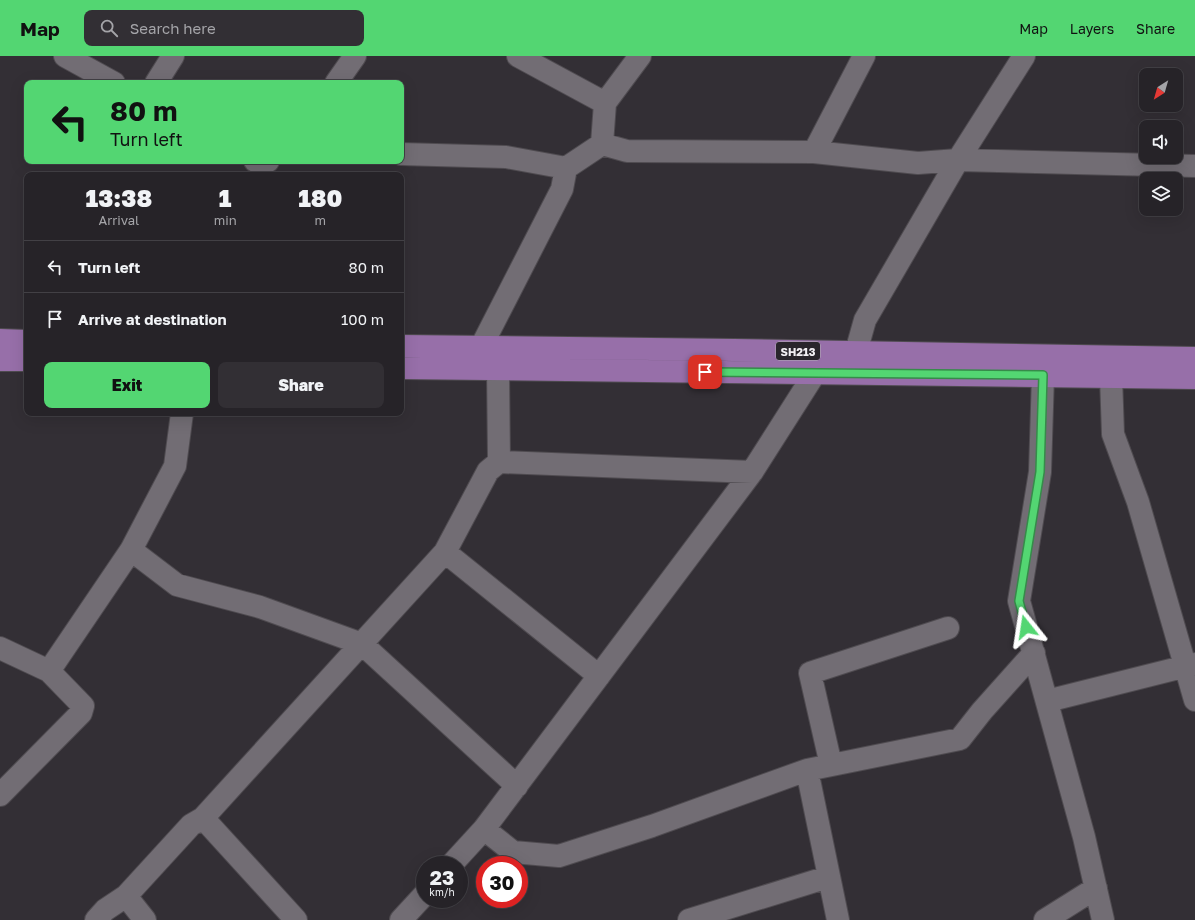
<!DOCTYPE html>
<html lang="en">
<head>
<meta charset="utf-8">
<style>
	:root { --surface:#262328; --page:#322f34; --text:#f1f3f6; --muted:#a4a4a8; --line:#424045; --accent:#53d672 }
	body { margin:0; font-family:"Golos Text",sans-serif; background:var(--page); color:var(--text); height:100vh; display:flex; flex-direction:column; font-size:15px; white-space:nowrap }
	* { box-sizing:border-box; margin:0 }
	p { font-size:13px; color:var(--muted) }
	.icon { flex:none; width:22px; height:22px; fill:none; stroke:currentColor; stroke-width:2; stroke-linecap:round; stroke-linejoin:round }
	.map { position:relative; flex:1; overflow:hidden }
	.drawer { position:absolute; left:24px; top:116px; width:380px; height:244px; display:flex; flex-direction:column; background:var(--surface); border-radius:8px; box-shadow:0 4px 16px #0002,0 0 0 1px var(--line) }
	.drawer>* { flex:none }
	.top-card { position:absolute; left:24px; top:24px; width:380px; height:84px; border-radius:8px; box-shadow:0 4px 16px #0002,0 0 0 1px var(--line); background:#53d672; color:#111; overflow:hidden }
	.needle { width:26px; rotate:217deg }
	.controls { position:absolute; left:1139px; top:12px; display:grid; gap:8px }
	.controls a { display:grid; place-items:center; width:44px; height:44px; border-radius:8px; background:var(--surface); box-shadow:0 4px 16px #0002,0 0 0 1px var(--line); font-size:20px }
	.speed { position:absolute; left:416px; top:800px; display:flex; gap:8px; font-size:20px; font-weight:700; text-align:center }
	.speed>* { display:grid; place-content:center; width:52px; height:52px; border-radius:50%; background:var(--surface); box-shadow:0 4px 16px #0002,0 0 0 1px var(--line); line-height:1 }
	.speed small { font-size:10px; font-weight:400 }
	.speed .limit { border:6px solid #d22; background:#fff; color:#111 }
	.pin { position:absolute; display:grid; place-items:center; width:34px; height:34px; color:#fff; margin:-17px; border-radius:8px; box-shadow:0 2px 6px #0006 }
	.me { position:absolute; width:44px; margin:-22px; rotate:345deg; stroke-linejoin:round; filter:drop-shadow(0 0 3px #0008) }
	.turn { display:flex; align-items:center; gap:14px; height:84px; padding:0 20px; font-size:18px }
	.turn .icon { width:52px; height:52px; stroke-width:2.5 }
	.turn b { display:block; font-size:28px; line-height:34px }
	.eta { display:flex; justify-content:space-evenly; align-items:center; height:68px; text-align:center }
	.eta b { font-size:24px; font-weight:800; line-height:28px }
	.button { display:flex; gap:8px; margin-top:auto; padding:8px 20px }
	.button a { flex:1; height:46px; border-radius:8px; background:var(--accent); color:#111; font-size:16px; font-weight:800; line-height:46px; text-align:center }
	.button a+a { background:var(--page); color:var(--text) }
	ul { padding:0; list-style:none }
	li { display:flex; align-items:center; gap:12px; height:52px; padding:0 20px; border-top:1px solid var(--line) }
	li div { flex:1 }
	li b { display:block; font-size:15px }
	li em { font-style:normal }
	header { display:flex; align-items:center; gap:24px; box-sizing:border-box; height:56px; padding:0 20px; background:var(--accent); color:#111 }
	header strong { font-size:19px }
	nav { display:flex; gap:22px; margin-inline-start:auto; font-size:14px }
	.search { width:280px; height:36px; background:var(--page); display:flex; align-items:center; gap:10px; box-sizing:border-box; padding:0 14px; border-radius:8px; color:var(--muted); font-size:15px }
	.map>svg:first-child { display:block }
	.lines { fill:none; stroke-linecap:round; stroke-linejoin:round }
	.minor-casing { stroke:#4f4b50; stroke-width:24 }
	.primary-casing { stroke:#4f4b50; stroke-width:24 }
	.minor { stroke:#726d74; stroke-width:22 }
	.primary { stroke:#976fa9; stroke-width:22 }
	.route-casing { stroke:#368b4a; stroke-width:10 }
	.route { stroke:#53d672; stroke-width:7 }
	.labels { text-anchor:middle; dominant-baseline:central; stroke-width:3.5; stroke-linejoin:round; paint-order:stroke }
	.shield { fill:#29252b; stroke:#b6b2b7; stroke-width:1 }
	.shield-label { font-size:11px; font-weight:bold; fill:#f2eff3 }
</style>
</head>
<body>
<header>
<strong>Map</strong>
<div class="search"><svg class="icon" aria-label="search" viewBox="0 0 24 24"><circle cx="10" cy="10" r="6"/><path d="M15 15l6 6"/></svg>Search here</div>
<nav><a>Map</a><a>Layers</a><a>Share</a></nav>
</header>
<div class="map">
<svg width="1195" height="864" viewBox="0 0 1195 864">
	<rect width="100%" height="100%" fill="#332f35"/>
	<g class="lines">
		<!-- minor casing -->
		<g class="minor-casing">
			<path id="minor" d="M65,0L114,27
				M518,0L605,47
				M156,27L173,0
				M336,27L355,0
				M602,88L605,47L640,0
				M814,96L864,0
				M401,98L506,101L566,112L602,88L627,95L814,96L918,107L958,104L1195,110
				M255,105L263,108L268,105
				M481,291L562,133L566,112
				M856,296L865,264L958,104L1024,0
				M498,313L499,406
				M1043,319L1040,416L1019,545L1084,781L1103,864
				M1111,321L1113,378L1138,446L1195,644
				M131,494L177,529L260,551L362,588L517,730
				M445,496L599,620
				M0,592L49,615L83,650L81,657L0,739
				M49,615L131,494L175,410L182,357
				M1047,645L1195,608
				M831,709L810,617L948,572
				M203,762L296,864
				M484,773L513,796L559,800L652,770L807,714
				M451,809L484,773L752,416L815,317
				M126,840L145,864
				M96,864L105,854L126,840L191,769L203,762L445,496L488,415L499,406L752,416
				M401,864L425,838
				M689,864L828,821
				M838,864L807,714L960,683L982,655L1034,597
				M1045,864L1096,832"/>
		</g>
		<!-- primary casing -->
		<g class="primary-casing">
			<path id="primary" d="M0,284L27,285
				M401,290L734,294L1195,302
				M0,304H27
				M401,312L1195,322"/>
		</g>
		<!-- minor -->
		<use href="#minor" class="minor"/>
		<!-- primary -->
		<use href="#primary" class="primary"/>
	</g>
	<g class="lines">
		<!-- route casing -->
		<g class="route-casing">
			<path id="route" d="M705,316L1043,319L1040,416L1019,545L1026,571"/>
		</g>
		<!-- route -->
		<use href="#route" class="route"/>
	</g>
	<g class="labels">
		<!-- shield labels -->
		<rect class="shield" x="776" y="286" width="44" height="18" rx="3"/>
		<g class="shield-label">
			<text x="798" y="295">SH213</text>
		</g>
	</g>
</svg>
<div class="controls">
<a><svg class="needle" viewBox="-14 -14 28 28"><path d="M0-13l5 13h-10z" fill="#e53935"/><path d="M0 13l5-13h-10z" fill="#a4a4a8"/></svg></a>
<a><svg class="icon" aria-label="sound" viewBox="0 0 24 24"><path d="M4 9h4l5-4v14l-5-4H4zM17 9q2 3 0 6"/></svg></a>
<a><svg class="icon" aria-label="layers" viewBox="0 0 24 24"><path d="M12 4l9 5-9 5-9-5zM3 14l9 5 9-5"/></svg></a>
</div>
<div class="speed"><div>23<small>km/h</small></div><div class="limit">30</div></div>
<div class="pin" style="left:705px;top:316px;background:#d93025"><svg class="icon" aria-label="arrive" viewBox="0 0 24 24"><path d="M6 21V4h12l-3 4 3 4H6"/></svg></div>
<svg class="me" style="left:1026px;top:571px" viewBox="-20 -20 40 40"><path d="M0-17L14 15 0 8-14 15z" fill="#53d672" stroke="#fff" stroke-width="4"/></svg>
<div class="top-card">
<div class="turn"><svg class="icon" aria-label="left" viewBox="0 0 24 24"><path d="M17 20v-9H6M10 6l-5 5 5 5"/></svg><div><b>80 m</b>Turn left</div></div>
</div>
<section class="drawer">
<div class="eta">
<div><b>13:38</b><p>Arrival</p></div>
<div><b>1</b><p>min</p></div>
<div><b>180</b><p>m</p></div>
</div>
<ul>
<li><svg class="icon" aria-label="left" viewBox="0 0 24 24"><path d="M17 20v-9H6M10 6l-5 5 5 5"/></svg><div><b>Turn left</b></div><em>80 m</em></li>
<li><svg class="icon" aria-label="arrive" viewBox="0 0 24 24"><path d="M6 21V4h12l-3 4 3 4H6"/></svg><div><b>Arrive at destination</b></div><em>100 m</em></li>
</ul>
<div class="button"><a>Exit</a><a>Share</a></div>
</section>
</div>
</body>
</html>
